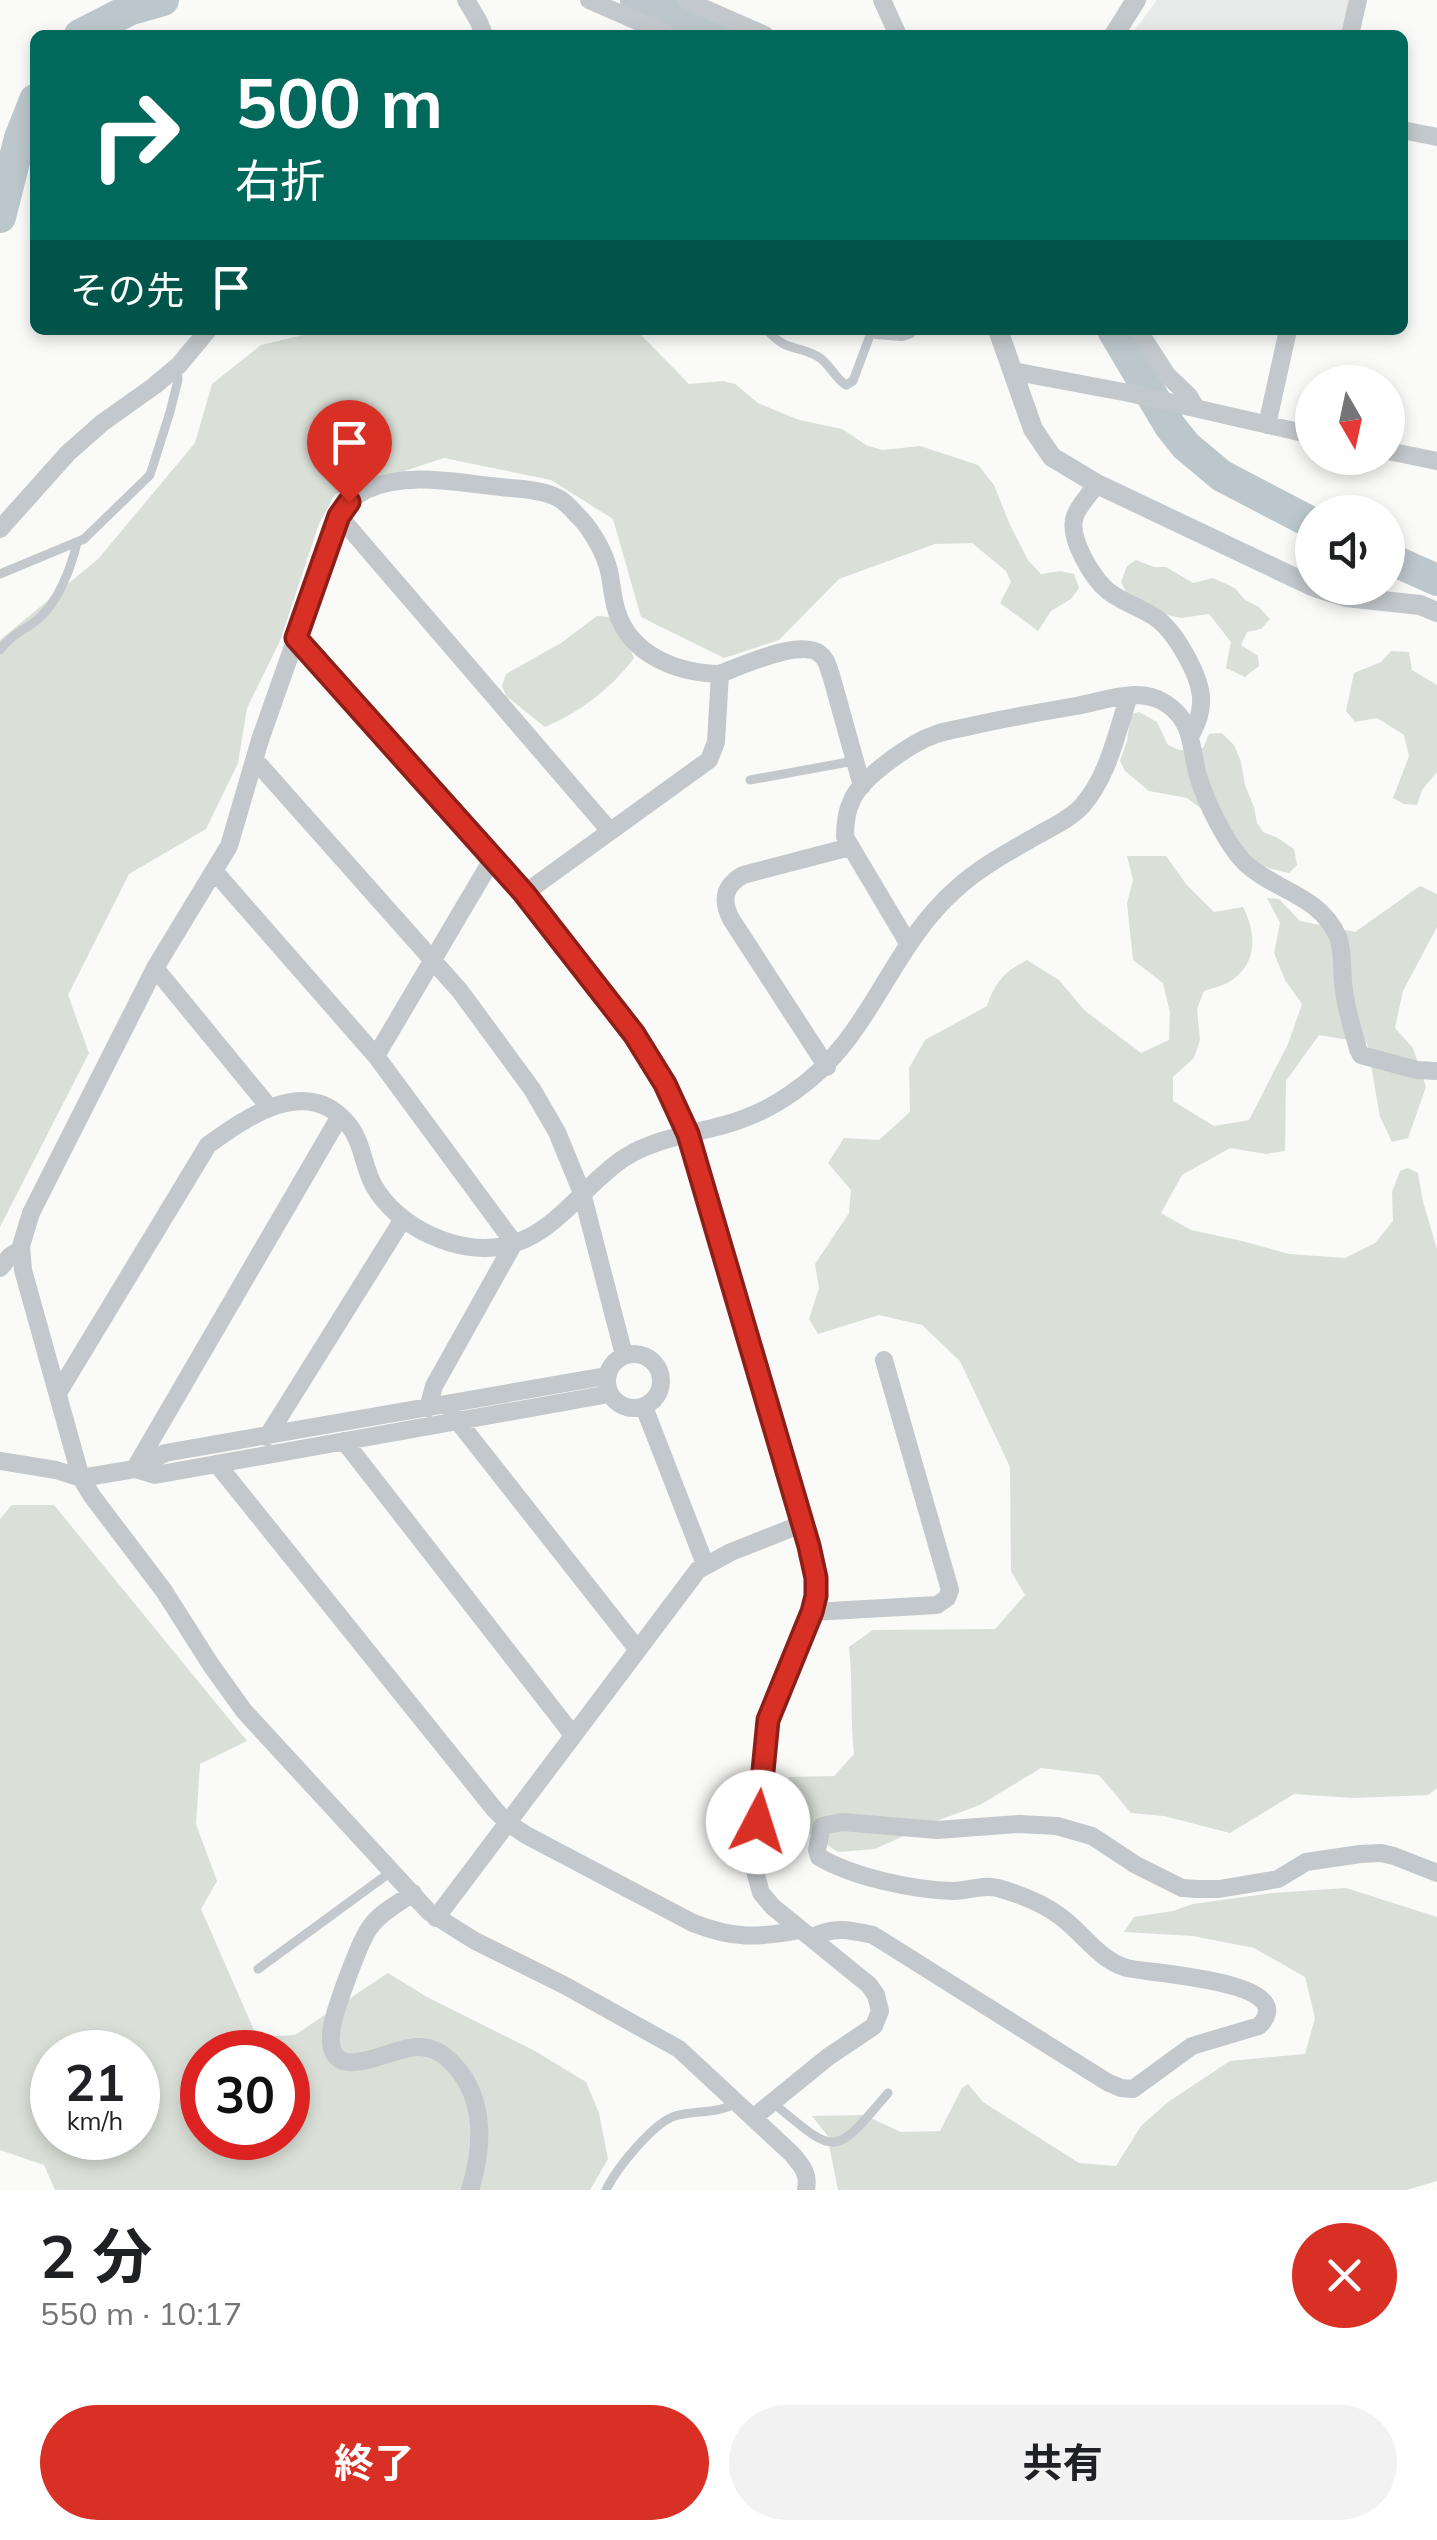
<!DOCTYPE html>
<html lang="ja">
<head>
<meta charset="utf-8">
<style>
	:root { --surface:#fff; --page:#f2f2f2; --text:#202124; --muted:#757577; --accent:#d93025 }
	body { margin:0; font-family:Mulish,"Noto Sans JP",sans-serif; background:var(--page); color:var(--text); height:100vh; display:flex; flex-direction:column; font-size:38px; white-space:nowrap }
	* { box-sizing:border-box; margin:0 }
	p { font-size:32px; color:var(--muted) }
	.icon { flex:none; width:55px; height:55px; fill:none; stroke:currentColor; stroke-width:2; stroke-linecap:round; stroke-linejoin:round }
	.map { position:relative; height:2190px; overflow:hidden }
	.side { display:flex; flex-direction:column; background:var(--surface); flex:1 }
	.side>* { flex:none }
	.hud { position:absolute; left:30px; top:30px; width:1378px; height:305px; border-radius:15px; box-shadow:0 5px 15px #0003; background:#00695c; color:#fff; overflow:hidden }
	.needle { width:65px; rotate:171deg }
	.tools { position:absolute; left:1295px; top:365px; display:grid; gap:20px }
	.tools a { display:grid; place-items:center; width:110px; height:110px; border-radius:50%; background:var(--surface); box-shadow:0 5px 15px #0003; font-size:50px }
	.speed { position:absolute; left:30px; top:2030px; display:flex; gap:20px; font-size:50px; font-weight:700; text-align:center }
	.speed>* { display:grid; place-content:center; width:130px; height:130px; border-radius:50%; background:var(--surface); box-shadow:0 5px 15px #0003; line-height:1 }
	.speed small { font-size:25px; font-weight:400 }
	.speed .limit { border:15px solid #d22; background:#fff; color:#111 }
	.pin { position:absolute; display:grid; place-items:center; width:85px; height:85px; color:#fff; margin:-102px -42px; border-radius:50% 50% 50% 0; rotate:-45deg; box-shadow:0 0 10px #0007 }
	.pin .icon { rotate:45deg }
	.me { position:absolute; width:110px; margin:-55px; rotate:5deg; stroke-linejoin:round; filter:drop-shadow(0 0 8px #0008) }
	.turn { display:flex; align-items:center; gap:35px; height:210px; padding:0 40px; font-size:45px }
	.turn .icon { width:130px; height:130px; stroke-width:2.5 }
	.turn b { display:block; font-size:70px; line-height:85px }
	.then { display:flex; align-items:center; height:95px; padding:0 40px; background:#0003; gap:20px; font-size:38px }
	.round { display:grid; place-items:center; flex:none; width:105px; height:105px; border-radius:52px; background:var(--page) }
	.headline { display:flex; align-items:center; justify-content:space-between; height:170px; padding:0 40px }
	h1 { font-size:60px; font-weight:700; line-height:75px }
	.button { display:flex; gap:20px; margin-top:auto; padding:20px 40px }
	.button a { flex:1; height:115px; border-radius:60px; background:var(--accent); color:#fff; font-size:40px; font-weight:700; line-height:115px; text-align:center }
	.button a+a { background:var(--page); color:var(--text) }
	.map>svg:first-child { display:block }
	.built { fill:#e8e9e9 }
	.green { fill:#dadfd7; fill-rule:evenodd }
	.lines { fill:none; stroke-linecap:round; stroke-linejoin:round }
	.river { stroke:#bbc7cb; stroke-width:32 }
	.service { stroke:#c3c8cc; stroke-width:9 }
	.minor { stroke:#c3c8cc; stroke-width:18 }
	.tertiary { stroke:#c3c8cc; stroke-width:20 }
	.route-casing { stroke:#8d1f18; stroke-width:25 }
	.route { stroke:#d93025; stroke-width:18 }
</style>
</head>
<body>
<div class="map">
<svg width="1437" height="2190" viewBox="0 0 1437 2190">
	<rect width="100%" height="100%" fill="#fafaf8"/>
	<!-- built -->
	<path class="built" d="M1157,0H1349L1342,35H1131Z"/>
	<!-- green -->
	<path class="green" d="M324,330H636L689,384L723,381L735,384L758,403L799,420L842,429L866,445L882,450L920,446L978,465L994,485L1010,525L1028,560L1041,574L1060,571L1074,574L1079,588L1071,599L1051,611L1038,631L1000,603L1011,582L1006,571L972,543L935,544L839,579L779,640L724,658L641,617L613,519L551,480L444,458L335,494L319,524L280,641L247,708L238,763L206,829L129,874L68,995L89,1053L0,1227V640L98,559L195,443L212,384L261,345Z
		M1136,560L1154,567H1166L1193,583L1213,578L1235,588L1245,600L1259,607L1270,619L1261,629L1247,632L1241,645L1258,656L1259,666L1245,677L1226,668L1231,642L1209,614L1181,618L1158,613L1130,600L1121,582L1127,566Z
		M597,616L609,617L628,644L634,658C611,689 580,712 545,727L506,696L502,686L506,674L561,643Z
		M1391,651L1409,652L1412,670L1437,685V772L1422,790L1417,805L1404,804L1393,798L1409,756L1404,735L1377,718L1355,722L1346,711L1354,673L1381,662Z
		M1139,712L1157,722L1168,745L1179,750L1203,748L1209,734L1222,733L1234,745L1241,762L1245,785L1254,807L1257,823L1263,832L1276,837L1294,849L1297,865L1289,873C1266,869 1237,859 1234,833L1187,798L1149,791L1125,771L1120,761L1127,741L1131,714Z
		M1127,856H1166L1186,884L1214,912L1243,907C1257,934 1258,966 1227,983C1220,987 1211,988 1204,991L1197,1009L1200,1040L1194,1058L1173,1077V1101L1214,1126L1249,1120L1288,1044L1302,1004L1285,980L1274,953L1280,923L1267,898L1279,899L1300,921L1355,932L1420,886L1437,894V927L1403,991L1395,1028L1413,1048L1426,1087L1408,1138L1392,1142L1380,1117L1367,1043L1319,1035L1286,1081L1285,1151L1266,1154L1230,1148L1182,1175L1161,1213L1191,1230L1242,1241L1289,1254L1345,1258L1375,1243L1393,1221L1392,1192L1400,1171L1408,1168L1418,1173L1423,1202L1437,1249V1788L1428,1795L1353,1798L1294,1794L1230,1833L1164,1816L1131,1813L1099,1775L1041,1768L980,1805L939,1820L875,1849L838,1852L810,1834L786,1825L779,1813L789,1777L834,1776L854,1754C850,1718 853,1683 849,1647L873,1630L995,1629L1025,1595L1011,1571L1010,1467L960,1361L922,1325L879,1315L818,1334L809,1319L819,1288L815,1264L849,1213L851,1190L828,1163L844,1138L879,1140L910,1112L909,1068L925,1040L987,1006C995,982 1004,972 1027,960L1059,980L1084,1010L1141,1053L1169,1040L1170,1013L1163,983L1133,960L1127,903L1133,880Z
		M12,1505H54L247,1741L200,1764L196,1824L217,1881L201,1909L257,2037L295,2035L388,1973L427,1997L535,2051L586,2082L599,2113L608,2159L590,2190H55L44,2165L0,2150V1519ZM52,2052H138V2138H52ZM202,2052H288V2138H202Z
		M1346,1888L1437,1917V2181L1406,2190H838L827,2135L812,2116L864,2115L901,2132L940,2131L962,2088L968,2084L983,2102L1079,2163L1116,2166L1141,2126L1168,2102L1230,2061L1305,2054L1315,2018L1305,1977L1254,1948L1193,1936L1124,1932L1134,1917L1173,1911L1193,1904L1272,1893Z"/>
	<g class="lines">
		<!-- river -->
		<path class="river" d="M636,0L716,35
			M80,35L131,9L163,0
			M0,217L20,138L35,100
			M1113,330L1170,426L1186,446L1222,476L1312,523
			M1388,558L1437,580"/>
		<!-- service -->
		<path class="service" d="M767,330C788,353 795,344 817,356C830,363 834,378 846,385L853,381L872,330
			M0,574L84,539L150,475L170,412L178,380L177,369
			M0,650C10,636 24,630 37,620C58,603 71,568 77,543
			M750,780L854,761
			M258,1969L392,1871
			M772,2102C837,2156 833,2158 888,2093
			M606,2190C616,2169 653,2123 675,2116C695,2110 718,2114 736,2103"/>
		<!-- minor -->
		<path class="minor" d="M466,0L479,22L484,35
			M589,0L669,35
			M685,0L765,35
			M882,0L898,35
			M1350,35L1358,0
			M1402,130L1437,137
			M876,330L902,332L908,330
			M1138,330L1167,375L1189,396L1196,408
			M1012,371L1129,393L1312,435
			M1267,425L1288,330
			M1388,451L1437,461
			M1097,484C1090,494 1079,505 1075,516C1067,537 1093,579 1108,591C1123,603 1141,607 1156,618C1175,631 1200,675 1201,698C1202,710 1197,724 1191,735
			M339,516L610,831
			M0,529L68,453L102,423L154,386L179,365L208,330
			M297,638L525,893L634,1034L665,1084L688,1134L809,1546L816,1578L812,1612L767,1720L755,1871L761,1893L773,1907L869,1985L876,1995L880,2011L874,2026L828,2057L753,2118
			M720,674C741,666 801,638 820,654C827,659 828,667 831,675L862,786
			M255,760L460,991L532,1089L557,1132L582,1193L624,1355
			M215,872L376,1056L514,1243L434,1386L428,1408
			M525,893L709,760L716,742L720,674C678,673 631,656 617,612C612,597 612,582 608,567C603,550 590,527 577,515C571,508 562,499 554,496C538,489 517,489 501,487C458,483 407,471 366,490C353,496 346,506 339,516L260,740L229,846L155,968L31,1213L21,1246L23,1270L81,1478L92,1496L164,1591L211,1665L244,1711L429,1912L475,1941L564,1985L679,2049L792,2154C802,2166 809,2173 806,2190
			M908,943L845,837C845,824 846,812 852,800C862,777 911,743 934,735C946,730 959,729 971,726C1006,718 1041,712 1076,706C1104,701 1138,686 1165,703C1194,721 1190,747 1198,776C1206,802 1226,844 1245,863C1275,891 1320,895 1338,937C1344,953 1341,974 1344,990C1346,1010 1353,1030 1358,1049L1361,1055L1417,1070L1437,1071
			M155,968L269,1107
			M376,1056L493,858
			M827,1067L731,919C721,899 724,886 743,875L850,847
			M0,1268L10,1256L21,1249
			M607 1381a27 27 0 1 1 54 0a27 27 0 1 1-54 0Z
			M58,1393L208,1145C247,1117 307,1074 348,1124C363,1142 363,1167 374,1186C397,1227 458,1256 504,1246C555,1236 583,1185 624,1158C654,1139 690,1134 724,1125C749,1118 771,1108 792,1093C872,1039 887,950 956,889C980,867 1010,851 1038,835C1052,827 1070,819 1082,806C1109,775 1116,734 1129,696
			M644,1407L705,1564
			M453,1415L638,1650
			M267,1437L403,1219
			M344,1441L573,1735
			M0,1461L56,1470L81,1478L135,1469L165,1453L606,1376
			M217,1464L495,1810L508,1823L526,1835L693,1923C734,1939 757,1938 800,1930
			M135,1468L340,1116
			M135,1469L155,1475L609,1394
			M812,1612L937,1605L947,1598L950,1590L884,1360
			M413,1893C399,1903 381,1912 371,1926C360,1939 336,2007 332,2026C330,2038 329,2054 341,2060C358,2069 396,2048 416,2047C433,2046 444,2054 455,2066C486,2100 483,2149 470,2190
			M436,1918L698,1570L731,1552L802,1524
			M811,1938C833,1926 850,1930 873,1935L1107,2082L1121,2088L1133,2089L1192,2046L1259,2026C1305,1980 1143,1973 1127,1968C1099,1960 1084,1934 1061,1917C1044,1904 1019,1894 998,1888C983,1884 968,1891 953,1891C913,1890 853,1877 819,1857L817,1850L822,1826L842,1822L937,1830L1019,1824L1057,1826L1092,1836L1136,1865L1182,1888L1198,1889H1219L1278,1879L1306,1862L1360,1854L1381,1853L1394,1856L1437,1873"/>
		<!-- tertiary -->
		<path class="tertiary" d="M1114,35L1136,0
			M998,330L1033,429L1052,457L1097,484L1312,586
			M1317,588L1346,597L1420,605L1437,612"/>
	</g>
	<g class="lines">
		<!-- route casing -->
		<g class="route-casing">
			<path id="route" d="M349,502L339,516L296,638L524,893L634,1034L665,1084L688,1134L809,1546L816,1578V1596L812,1612L768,1720L758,1822"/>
		</g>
		<!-- route -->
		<use href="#route" class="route"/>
	</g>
</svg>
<div class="tools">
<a><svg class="needle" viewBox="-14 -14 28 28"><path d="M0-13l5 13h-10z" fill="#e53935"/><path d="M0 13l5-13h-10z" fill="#757577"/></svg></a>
<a><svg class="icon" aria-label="sound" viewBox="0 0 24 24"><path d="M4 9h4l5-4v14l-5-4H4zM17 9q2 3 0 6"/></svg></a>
</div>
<div class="speed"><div>21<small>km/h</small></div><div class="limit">30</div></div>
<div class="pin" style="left:349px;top:502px;background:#d93025"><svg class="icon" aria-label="arrive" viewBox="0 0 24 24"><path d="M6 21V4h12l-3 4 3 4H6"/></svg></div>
<svg class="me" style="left:758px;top:1822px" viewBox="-20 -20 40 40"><circle r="19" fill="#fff"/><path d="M0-13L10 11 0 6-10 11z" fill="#d93025"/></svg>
<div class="hud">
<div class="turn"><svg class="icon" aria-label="right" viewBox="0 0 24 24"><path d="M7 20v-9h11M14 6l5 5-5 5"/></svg><div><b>500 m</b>右折</div></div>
<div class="then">その先<svg class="icon" aria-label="arrive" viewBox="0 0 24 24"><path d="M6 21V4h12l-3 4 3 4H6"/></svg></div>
</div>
</div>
<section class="side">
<div class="headline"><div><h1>2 分</h1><p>550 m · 10:17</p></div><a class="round" style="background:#d93025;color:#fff"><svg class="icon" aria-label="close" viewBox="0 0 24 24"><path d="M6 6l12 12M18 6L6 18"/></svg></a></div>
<div class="button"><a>終了</a><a>共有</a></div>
</section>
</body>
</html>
